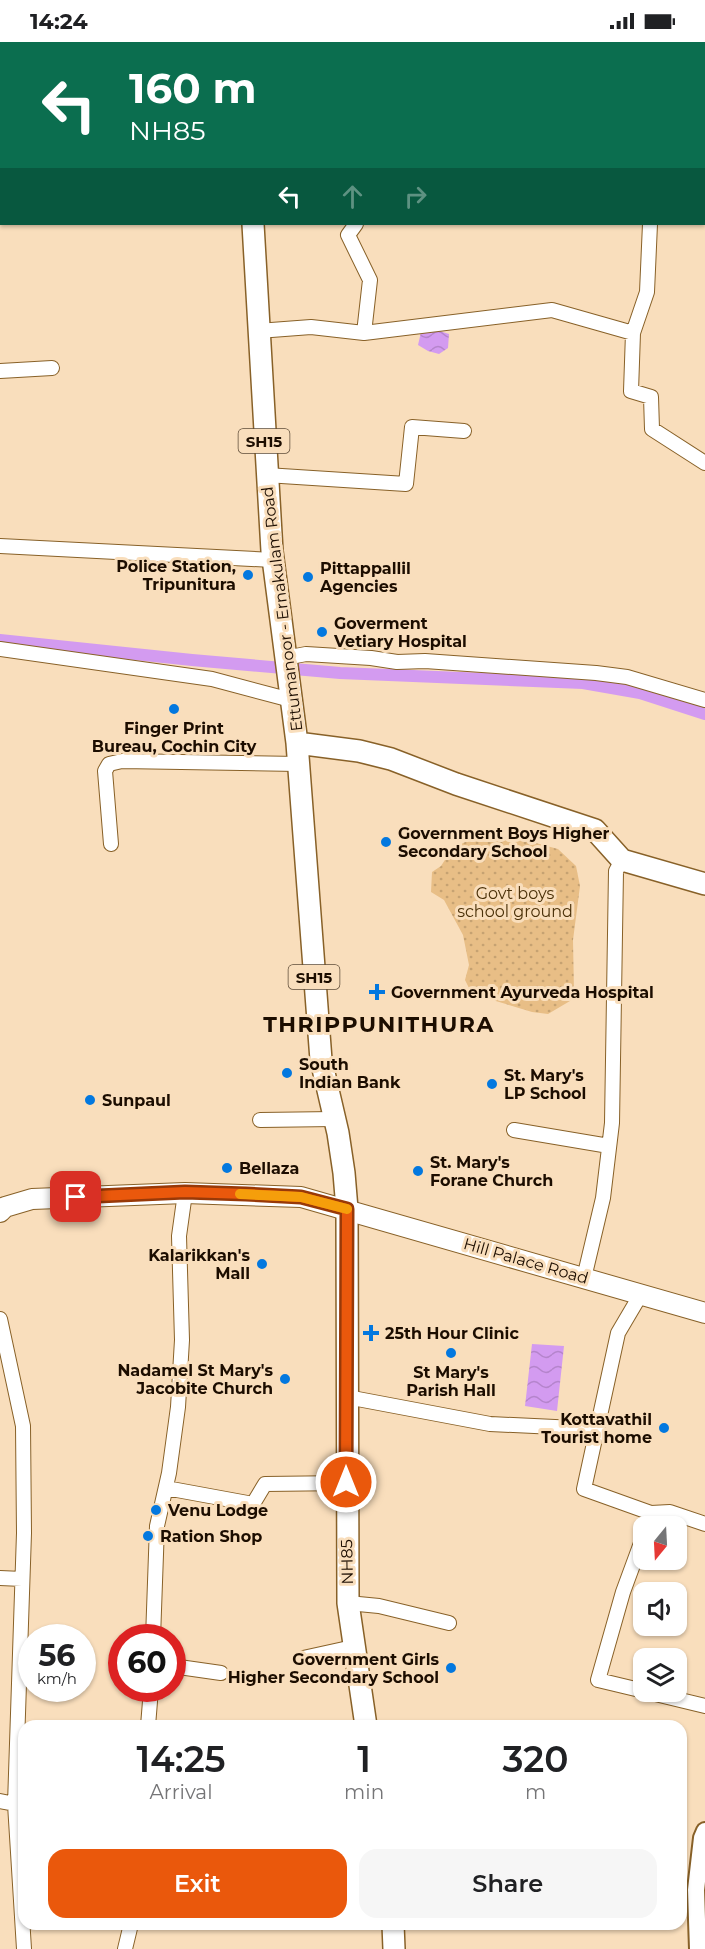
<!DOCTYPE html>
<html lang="en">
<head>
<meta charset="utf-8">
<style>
	:root { --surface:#fff; --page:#f6f6f6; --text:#202124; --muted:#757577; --accent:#ea580c }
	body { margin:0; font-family:Montserrat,sans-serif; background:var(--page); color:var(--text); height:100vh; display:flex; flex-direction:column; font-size:22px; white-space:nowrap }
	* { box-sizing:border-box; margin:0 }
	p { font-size:20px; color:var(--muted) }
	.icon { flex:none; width:33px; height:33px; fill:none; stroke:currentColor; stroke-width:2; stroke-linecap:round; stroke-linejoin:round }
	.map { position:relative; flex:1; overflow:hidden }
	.panel { position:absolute; left:18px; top:1678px; width:669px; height:210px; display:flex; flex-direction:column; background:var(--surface); border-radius:18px; box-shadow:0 2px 4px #0004 }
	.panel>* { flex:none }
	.hud { position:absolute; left:0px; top:0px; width:705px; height:183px; box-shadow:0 2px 4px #0004; background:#0b6e4f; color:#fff; overflow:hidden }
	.needle { width:39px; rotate:198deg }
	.fabs { position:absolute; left:633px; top:1474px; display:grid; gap:12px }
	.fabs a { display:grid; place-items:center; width:54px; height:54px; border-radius:12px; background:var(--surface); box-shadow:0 2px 4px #0004; font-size:30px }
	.speed { position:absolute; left:18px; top:1582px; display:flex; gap:12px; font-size:30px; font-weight:700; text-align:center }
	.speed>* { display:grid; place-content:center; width:78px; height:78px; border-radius:50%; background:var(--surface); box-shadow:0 2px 4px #0004; line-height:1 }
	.speed small { font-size:15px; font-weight:400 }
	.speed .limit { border:9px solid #d22; background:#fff; color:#111 }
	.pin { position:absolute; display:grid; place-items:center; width:51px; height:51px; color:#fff; margin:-26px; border-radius:12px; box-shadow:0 3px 9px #0006 }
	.me { position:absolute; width:66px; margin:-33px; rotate:0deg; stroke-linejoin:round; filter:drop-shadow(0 0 4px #0008) }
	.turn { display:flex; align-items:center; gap:21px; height:126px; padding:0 30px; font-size:27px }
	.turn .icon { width:78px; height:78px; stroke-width:2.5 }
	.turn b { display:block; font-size:42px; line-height:51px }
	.lanes { display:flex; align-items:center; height:57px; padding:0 30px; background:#0003; justify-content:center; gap:30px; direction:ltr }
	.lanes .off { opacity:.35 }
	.eta { display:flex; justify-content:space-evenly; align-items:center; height:102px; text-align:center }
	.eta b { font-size:36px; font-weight:600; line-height:42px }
	.primary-button { display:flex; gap:12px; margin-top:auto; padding:12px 30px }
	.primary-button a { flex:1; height:69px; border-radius:18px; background:var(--accent); color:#fff; font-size:24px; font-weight:600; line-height:69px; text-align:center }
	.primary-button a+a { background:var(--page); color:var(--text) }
	.status { display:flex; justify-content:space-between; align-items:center; height:42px; padding:0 30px; background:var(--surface); direction:ltr }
	.status svg { height:16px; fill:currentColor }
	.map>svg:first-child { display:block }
	.park { fill:url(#park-dots) }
	.water { fill:url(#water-waves) }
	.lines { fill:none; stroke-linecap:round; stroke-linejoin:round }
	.canal { stroke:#d39bf0; stroke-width:12 }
	.minor-casing { stroke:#886128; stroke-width:16 }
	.tertiary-casing { stroke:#886128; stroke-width:20 }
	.secondary-casing { stroke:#886128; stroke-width:22 }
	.primary-casing { stroke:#886128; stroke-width:24 }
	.minor { stroke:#fff; stroke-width:14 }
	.tertiary { stroke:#fff; stroke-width:16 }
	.secondary { stroke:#fff; stroke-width:20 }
	.primary { stroke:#fff; stroke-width:21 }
	.route-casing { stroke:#983908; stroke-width:15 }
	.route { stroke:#ea580c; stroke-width:10 }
	.slow { stroke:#f59e0b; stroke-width:10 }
	.poi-dot { fill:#0378df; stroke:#f9debc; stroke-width:2 }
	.labels { text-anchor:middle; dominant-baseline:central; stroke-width:6; stroke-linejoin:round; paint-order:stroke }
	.shield { fill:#f9debc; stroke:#5e4c38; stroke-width:1.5 }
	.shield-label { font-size:15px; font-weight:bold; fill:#1c0d00 }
	.poi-label { font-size:16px; font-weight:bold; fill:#1c0d00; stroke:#f9debc; text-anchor:start }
	.street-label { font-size:16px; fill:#1c0d00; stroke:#f9debc }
	.park-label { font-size:16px; fill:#4b3109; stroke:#f9debc }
	.district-label { font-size:22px; font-weight:bold; letter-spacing:1.5px; fill:#1c0d00; stroke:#f9debc }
</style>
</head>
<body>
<div class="status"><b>14:24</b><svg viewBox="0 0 49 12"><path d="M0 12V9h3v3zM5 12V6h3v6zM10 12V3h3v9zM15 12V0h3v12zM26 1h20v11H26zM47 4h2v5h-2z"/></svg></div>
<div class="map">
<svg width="705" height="1907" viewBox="0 0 705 1907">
	<defs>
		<pattern id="park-dots" width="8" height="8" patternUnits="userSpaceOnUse" patternTransform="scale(1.5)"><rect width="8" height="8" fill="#e8be86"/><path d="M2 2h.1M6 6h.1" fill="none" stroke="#c6a272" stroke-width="1.8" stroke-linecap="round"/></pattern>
		<pattern id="water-waves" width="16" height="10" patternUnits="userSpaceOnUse" patternTransform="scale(1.5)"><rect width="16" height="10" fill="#d39bf0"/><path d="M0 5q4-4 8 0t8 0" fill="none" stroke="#b584cc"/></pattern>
	</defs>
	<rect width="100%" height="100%" fill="#f9debc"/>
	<!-- park -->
	<path class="park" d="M521,797L558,807L576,824L580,844L573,898L574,950L570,959L548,972L532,970L479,954L470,948L465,938L469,923L463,893L444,858L431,850L432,830L441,824L452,807L467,799L489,800Z"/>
	<!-- water -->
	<path class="water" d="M413,0H512L511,2Z
		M433,287L449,292L448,306L439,312L428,309L418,303L421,290Z
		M532,1302L564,1304L557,1369L525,1364Z"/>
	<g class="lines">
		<!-- canal -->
		<path class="canal" d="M0,598L192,618L340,631L583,641L640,651L705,672"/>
		<!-- minor casing -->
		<g class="minor-casing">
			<path id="minor" d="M108,2V0
				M520,2L521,0
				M704,77L705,67
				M0,150H2
				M258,289L311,285L364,291L370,238L348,193L356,182
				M364,291L552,268L633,291L631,349L651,355L652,387L705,421
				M633,291L647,250L650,182
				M0,329L52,326
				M266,433L406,442L412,385L464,389
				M0,504L273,518
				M0,607L212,637L291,658
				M285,616L306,612L371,616L397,620L425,619L596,631L627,635L705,658
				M111,802L105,729L109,722L122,719L298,722
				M260,1078L334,1077
				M514,1088L609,1104
				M584,1236L603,1156L612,1081L616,829L622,818
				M641,1252L618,1291L584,1447L651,1471L646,1485
				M0,1277L23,1384L24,1491L15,1762L24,1907
				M347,1355L490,1382L597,1387
				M166,1446L253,1462L265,1442L346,1441
				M651,1471L670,1470L705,1482
				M644,1493L623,1550L598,1638L644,1649
				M0,1536L22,1537
				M348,1561L379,1564L449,1581
				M153,1596L157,1484L169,1431L178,1365L182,1298L179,1194L185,1151
				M303,1616L353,1605
				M172,1624L221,1631
				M647,1650L705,1664
				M148,1684L151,1647
				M0,1759L15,1762
				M125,1907L131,1882"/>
		</g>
		<!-- tertiary casing -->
		<g class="tertiary-casing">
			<path id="tertiary" d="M698,1907L696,1848L702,1796L705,1789"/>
		</g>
		<!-- secondary casing -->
		<g class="secondary-casing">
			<path id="secondary" d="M675,2V0
				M704,35H705
				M0,1170L5,1165L32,1157L185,1151L301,1155L705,1271"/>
		</g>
		<!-- primary casing -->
		<g class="primary-casing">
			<path id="primary" d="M241,0V2
				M253,182L272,509L297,701L321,1018L338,1091L344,1131L347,1167L348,1561L366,1684
				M297,701L359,709L391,717L456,742L595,788L622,818L705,842
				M393,1882L394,1907"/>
		</g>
		<!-- minor -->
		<use href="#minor" class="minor"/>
		<!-- tertiary -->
		<use href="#tertiary" class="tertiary"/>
		<!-- secondary -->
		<use href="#secondary" class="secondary"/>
		<!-- primary -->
		<use href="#primary" class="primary"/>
	</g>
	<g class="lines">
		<!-- route casing -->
		<g class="route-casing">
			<path id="route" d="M76,1155L185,1150L246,1152L301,1155L347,1167L346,1440"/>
		</g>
		<!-- route -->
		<use href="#route" class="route"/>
		<!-- slow -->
		<path class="slow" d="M240,1152L301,1155L347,1167"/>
	</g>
	<!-- markers -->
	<g class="poi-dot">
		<circle cx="248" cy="533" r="6"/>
		<circle cx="308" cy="535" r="6"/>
		<circle cx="322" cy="590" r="6"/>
		<circle cx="174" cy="667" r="6"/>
		<circle cx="386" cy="800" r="6"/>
		<path d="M374 941h6v6h6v6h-6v6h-6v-6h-6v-6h6z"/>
		<circle cx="287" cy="1031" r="6"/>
		<circle cx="492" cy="1042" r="6"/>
		<circle cx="90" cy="1058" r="6"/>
		<circle cx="227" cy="1126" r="6"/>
		<circle cx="418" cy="1129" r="6"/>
		<circle cx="262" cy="1222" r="6"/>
		<path d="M368 1282h6v6h6v6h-6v6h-6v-6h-6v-6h6z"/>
		<circle cx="451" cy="1311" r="6"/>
		<circle cx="285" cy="1337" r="6"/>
		<circle cx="664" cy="1386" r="6"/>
		<circle cx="156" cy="1468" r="6"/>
		<circle cx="148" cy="1494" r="6"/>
		<circle cx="451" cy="1626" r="6"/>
	</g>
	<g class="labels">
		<!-- shield labels -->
		<g class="shield">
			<rect x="238.5" y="387" width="51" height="24" rx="4.5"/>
			<rect x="288.5" y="923" width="51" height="24" rx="4.5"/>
		</g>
		<g class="shield-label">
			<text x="264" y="399">SH15</text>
			<text x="314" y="935">SH15</text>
		</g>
		<!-- poi labels -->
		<g class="poi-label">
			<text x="236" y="524" text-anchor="end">Police Station,<tspan x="236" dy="18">Tripunitura</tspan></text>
			<text x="320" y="526">Pittappallil<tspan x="320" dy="18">Agencies</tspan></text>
			<text x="334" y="581">Goverment<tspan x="334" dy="18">Vetiary Hospital</tspan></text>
			<text x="174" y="686" text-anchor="middle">Finger Print<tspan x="174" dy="18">Bureau, Cochin City</tspan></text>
			<text x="398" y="791">Government Boys Higher<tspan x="398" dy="18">Secondary School</tspan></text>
			<text x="391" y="950">Government Ayurveda Hospital</text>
			<text x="299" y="1022">South<tspan x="299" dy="18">Indian Bank</tspan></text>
			<text x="504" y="1033">St. Mary's<tspan x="504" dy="18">LP School</tspan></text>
			<text x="102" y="1058">Sunpaul</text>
			<text x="430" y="1120">St. Mary's<tspan x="430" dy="18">Forane Church</tspan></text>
			<text x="239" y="1126">Bellaza</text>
			<text x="250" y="1213" text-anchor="end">Kalarikkan's<tspan x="250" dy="18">Mall</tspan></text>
			<text x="385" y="1291">25th Hour Clinic</text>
			<text x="273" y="1328" text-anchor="end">Nadamel St Mary's<tspan x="273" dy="18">Jacobite Church</tspan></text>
			<text x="451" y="1330" text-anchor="middle">St Mary's<tspan x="451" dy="18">Parish Hall</tspan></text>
			<text x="652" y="1377" text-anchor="end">Kottavathil<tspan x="652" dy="18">Tourist home</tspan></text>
			<text x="168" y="1468">Venu Lodge</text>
			<text x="160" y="1494">Ration Shop</text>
			<text x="439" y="1617" text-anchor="end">Government Girls<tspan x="439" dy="18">Higher Secondary School</tspan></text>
		</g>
		<!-- street labels -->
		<g class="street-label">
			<text transform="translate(282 567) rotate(-97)">Ettumanoor - Ernakulam Road</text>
			<text transform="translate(526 1219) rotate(16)">Hill Palace Road</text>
			<text transform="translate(347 1520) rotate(-91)">NH85</text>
		</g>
		<!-- park labels -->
		<g class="park-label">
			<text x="515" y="851">Govt boys<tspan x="515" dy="18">school ground</tspan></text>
		</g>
		<!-- district labels -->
		<g class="district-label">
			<text x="379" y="982">THRIPPUNITHURA</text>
		</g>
	</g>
</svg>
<div class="fabs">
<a><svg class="needle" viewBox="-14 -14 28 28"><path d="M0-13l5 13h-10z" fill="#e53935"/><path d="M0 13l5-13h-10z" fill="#757577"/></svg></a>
<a><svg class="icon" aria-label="sound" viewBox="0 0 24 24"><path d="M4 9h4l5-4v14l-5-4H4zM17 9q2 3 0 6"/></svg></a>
<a><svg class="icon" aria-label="layers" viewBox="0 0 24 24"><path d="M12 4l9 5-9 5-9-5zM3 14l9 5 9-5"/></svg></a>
</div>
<div class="speed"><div>56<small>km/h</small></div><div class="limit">60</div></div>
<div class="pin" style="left:76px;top:1155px;background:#d93025"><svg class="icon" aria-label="arrive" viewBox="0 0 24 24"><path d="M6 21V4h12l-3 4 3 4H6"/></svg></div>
<svg class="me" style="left:346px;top:1440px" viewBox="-20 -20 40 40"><circle r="17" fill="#ea580c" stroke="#fff" stroke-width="3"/><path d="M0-11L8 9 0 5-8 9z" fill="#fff"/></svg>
<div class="hud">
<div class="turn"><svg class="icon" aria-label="left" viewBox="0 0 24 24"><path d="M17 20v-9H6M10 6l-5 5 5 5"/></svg><div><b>160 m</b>NH85</div></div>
<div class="lanes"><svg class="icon" aria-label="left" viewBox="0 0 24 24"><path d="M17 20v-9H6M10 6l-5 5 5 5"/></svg><svg class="icon off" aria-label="ahead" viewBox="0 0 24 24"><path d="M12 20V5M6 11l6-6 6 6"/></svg><svg class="icon off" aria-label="right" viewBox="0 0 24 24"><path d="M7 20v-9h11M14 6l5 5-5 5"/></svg></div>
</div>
<section class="panel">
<div class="eta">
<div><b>14:25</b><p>Arrival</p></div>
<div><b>1</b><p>min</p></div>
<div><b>320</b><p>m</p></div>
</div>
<div class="primary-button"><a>Exit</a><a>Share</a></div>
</section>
</div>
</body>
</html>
